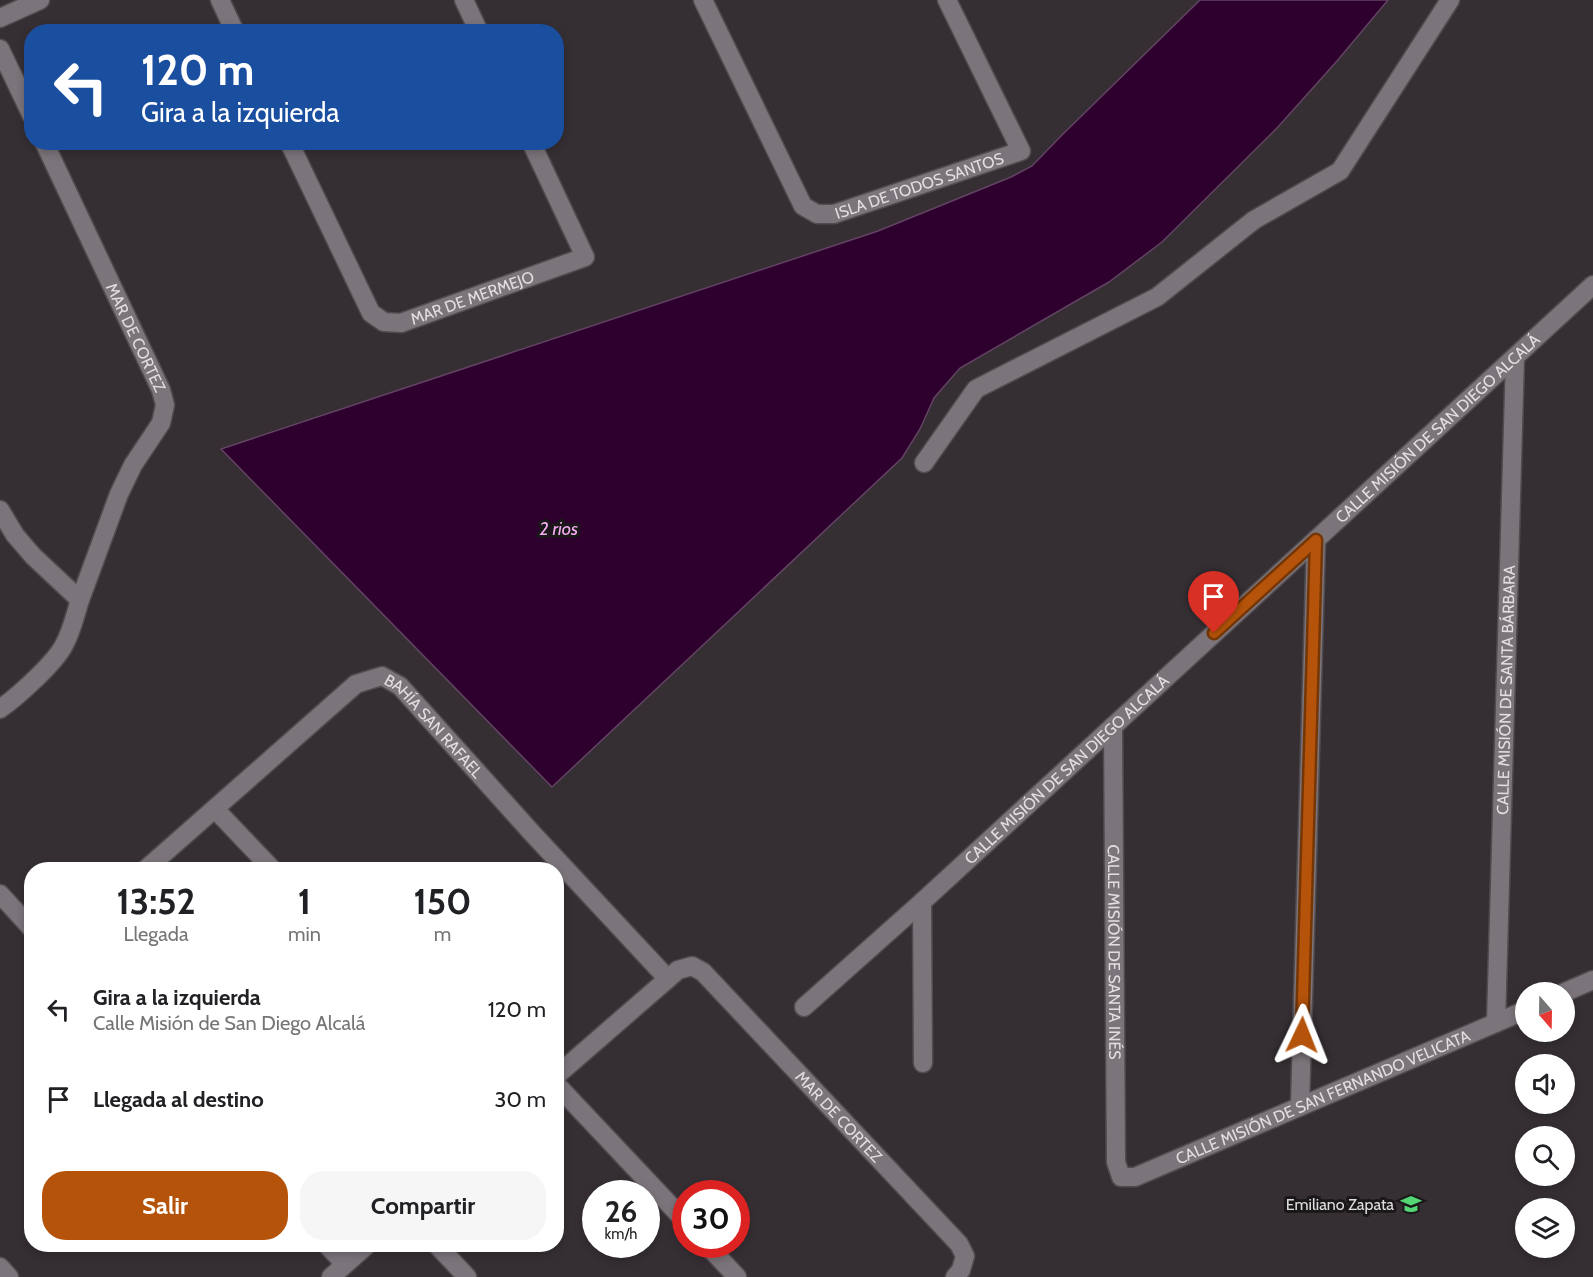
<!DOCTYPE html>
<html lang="es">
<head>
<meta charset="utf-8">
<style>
	:root { --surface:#fff; --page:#f6f6f6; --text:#202124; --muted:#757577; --accent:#b45309 }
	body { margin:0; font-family:Cabin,sans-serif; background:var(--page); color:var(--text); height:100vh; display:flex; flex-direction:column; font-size:22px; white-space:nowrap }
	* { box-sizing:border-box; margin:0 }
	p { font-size:20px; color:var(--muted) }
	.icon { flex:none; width:33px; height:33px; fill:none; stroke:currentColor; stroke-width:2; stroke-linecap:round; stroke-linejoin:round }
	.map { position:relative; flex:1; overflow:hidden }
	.drawer { position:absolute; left:24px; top:862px; width:540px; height:390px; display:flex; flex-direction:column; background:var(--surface); border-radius:24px; box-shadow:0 3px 9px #0003 }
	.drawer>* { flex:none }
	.banner { position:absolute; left:24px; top:24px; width:540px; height:126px; border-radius:24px; box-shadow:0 3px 9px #0003; background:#1a4fa0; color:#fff; overflow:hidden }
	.needle { width:39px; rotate:160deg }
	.fabs { position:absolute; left:1515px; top:982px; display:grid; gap:12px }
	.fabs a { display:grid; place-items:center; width:60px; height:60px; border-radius:50%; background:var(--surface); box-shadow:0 3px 9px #0003; font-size:30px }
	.speed { position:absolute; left:582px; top:1180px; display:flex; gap:12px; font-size:30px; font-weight:700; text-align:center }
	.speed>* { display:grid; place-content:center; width:78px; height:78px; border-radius:50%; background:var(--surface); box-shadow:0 3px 9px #0003; line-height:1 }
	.speed small { font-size:15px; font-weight:400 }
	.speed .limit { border:9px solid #d22; background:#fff; color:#111 }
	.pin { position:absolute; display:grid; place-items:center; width:51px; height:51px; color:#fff; margin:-62px -26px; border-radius:50% 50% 50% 0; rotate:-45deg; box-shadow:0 0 6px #0007 }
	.pin .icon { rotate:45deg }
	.me { position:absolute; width:66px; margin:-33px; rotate:2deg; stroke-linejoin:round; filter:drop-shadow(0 0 4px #0008) }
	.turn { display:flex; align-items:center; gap:21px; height:126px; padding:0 18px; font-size:27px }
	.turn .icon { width:78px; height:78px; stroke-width:2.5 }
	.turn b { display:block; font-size:42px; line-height:51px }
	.eta { display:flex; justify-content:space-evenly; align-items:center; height:102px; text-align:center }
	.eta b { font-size:36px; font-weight:800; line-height:42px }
	.primary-button { display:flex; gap:12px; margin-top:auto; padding:12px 18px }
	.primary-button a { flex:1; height:69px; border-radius:24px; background:var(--accent); color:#fff; font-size:24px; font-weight:800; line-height:69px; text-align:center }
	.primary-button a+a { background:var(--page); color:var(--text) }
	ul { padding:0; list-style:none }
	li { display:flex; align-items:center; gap:18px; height:90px; padding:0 18px }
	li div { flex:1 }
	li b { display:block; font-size:22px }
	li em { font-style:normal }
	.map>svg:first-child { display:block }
	.water { fill:#2d002d; stroke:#634363; stroke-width:1.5 }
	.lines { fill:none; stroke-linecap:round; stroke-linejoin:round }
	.minor-casing { stroke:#4f4b4f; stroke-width:21 }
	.minor { stroke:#7b747a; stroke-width:18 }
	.route-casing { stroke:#753606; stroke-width:15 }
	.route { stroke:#b45309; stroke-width:10 }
	.labels { text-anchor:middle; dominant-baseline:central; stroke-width:6; stroke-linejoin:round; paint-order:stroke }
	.street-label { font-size:16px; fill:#e1dee1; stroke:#1b181a }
	.poi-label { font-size:16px; fill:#e1dee1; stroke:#1b181a; text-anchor:end }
	.water-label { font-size:18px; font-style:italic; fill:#f8adf4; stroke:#1b181a }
</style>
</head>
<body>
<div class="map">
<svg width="1593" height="1277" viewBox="0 0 1593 1277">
	<rect width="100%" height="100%" fill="#352f34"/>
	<!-- water -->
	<path class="water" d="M1200,0H1388L1337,61L1277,128L1162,242L1109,282L960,368L934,398L920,429L902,458L552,787L221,449L878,231L1011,177L1032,166L1062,135Z"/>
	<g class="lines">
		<!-- minor casing -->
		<g class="minor-casing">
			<g id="minor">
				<path d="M220,0L235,32"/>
				<path d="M464,0L479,32"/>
				<path id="s1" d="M703,0L803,206L817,214H834L1021,151L947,0"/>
				<path d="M0,18L40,0"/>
				<path d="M0,49L32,116"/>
				<path id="s2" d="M44,142L161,390L165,405L161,423L133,465L119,494L80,600"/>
				<path id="s3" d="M289,142L371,313L384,322L401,323L585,257L531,142"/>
				<path d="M924,463L976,389L1157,297L1254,220L1340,171L1450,0"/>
				<path d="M0,510L15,535L33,556L80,600C75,615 72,631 64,645C55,663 17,697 0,709"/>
				<path id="s4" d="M1113,726L1116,1162L1121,1177H1135L1526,1010"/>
				<path d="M215,809L273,870"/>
				<path id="s5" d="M145,870L356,684L382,676L400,686L532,833L668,979"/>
				<path d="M0,894L32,929"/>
				<path d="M922,902L923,1063"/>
				<path d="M1563,993L1593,980"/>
				<path id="s6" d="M804,1007L922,902L1593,285"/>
				<path id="s7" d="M1496,1023L1515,357"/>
				<path id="s8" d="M556,1076L678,970L692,966L703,972L959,1244L965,1256L961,1270L955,1277"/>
				<path d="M556,1084L686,1222"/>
				<path d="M1300,1106L1316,540"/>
				<path d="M327,1245L345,1264"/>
				<path d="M437,1245L467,1277"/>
				<path d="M707,1245L737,1277"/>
				<path d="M0,1267L9,1277"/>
				<path d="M331,1277L367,1245"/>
			</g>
		</g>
		<!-- minor -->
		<use href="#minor" class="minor"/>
	</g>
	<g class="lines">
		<!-- route casing -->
		<g class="route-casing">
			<path id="route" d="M1214,633L1316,540L1302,1035"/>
		</g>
		<!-- route -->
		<use href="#route" class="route"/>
	</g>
	<!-- icons -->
	<defs>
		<g id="school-bare" transform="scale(1.62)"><path d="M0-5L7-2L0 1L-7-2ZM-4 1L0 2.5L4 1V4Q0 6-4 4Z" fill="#53d673" stroke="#1b181a" stroke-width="2.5" paint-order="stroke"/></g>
	</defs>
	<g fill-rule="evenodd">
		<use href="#school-bare" x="1411" y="1204"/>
	</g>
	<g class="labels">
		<!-- street labels -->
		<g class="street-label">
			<text stroke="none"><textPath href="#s1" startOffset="352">ISLA DE TODOS SANTOS</textPath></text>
			<text stroke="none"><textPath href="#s3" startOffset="298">MAR DE MERMEJO</textPath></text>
			<text stroke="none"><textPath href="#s2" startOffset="216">MAR DE CORTEZ</textPath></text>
			<text stroke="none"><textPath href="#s6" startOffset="858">CALLE MISIÓN DE SAN DIEGO ALCALÁ</textPath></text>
			<text stroke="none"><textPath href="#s7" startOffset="333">CALLE MISIÓN DE SANTA BÁRBARA</textPath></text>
			<text stroke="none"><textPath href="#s5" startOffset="381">BAHÍA SAN RAFAEL</textPath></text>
			<text stroke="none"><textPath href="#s6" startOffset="354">CALLE MISIÓN DE SAN DIEGO ALCALÁ</textPath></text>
			<text stroke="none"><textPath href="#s4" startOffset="226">CALLE MISIÓN DE SANTA INÉS</textPath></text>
			<text stroke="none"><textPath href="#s4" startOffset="670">CALLE MISIÓN DE SAN FERNANDO VELICATA</textPath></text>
			<text stroke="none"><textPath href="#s8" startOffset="387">MAR DE CORTEZ</textPath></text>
		</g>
		<!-- poi labels -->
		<g class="poi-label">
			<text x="1394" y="1204">Emiliano Zapata</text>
		</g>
		<!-- water labels -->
		<g class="water-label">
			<text x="559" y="529">2 rios</text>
		</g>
	</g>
</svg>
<div class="fabs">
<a><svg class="needle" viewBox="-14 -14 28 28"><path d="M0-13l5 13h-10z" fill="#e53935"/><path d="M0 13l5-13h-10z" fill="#757577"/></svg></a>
<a><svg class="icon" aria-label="sound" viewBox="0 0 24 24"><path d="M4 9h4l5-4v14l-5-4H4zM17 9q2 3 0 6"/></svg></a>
<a><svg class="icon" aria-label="search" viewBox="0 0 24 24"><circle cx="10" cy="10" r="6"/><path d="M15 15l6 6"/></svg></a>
<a><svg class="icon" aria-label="layers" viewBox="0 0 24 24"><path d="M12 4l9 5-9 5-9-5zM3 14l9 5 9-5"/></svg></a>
</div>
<div class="speed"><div>26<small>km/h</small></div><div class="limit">30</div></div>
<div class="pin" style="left:1214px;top:633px;background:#d93025"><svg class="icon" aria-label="arrive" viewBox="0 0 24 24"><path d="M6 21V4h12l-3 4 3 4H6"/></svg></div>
<svg class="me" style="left:1302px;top:1035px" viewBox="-20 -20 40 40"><path d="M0-17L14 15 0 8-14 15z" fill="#b45309" stroke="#fff" stroke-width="4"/></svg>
<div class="banner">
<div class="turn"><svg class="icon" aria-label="left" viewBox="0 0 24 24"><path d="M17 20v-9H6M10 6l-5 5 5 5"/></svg><div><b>120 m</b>Gira a la izquierda</div></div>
</div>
<section class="drawer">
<div class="eta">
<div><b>13:52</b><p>Llegada</p></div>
<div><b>1</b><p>min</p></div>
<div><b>150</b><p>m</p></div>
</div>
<ul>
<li><svg class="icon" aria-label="left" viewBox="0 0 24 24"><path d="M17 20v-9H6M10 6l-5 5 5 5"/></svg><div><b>Gira a la izquierda</b><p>Calle Misión de San Diego Alcalá</p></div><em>120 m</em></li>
<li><svg class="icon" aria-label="arrive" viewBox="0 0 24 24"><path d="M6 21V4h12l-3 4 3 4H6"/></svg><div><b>Llegada al destino</b></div><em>30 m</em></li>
</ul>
<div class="primary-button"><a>Salir</a><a>Compartir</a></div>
</section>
</div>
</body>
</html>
